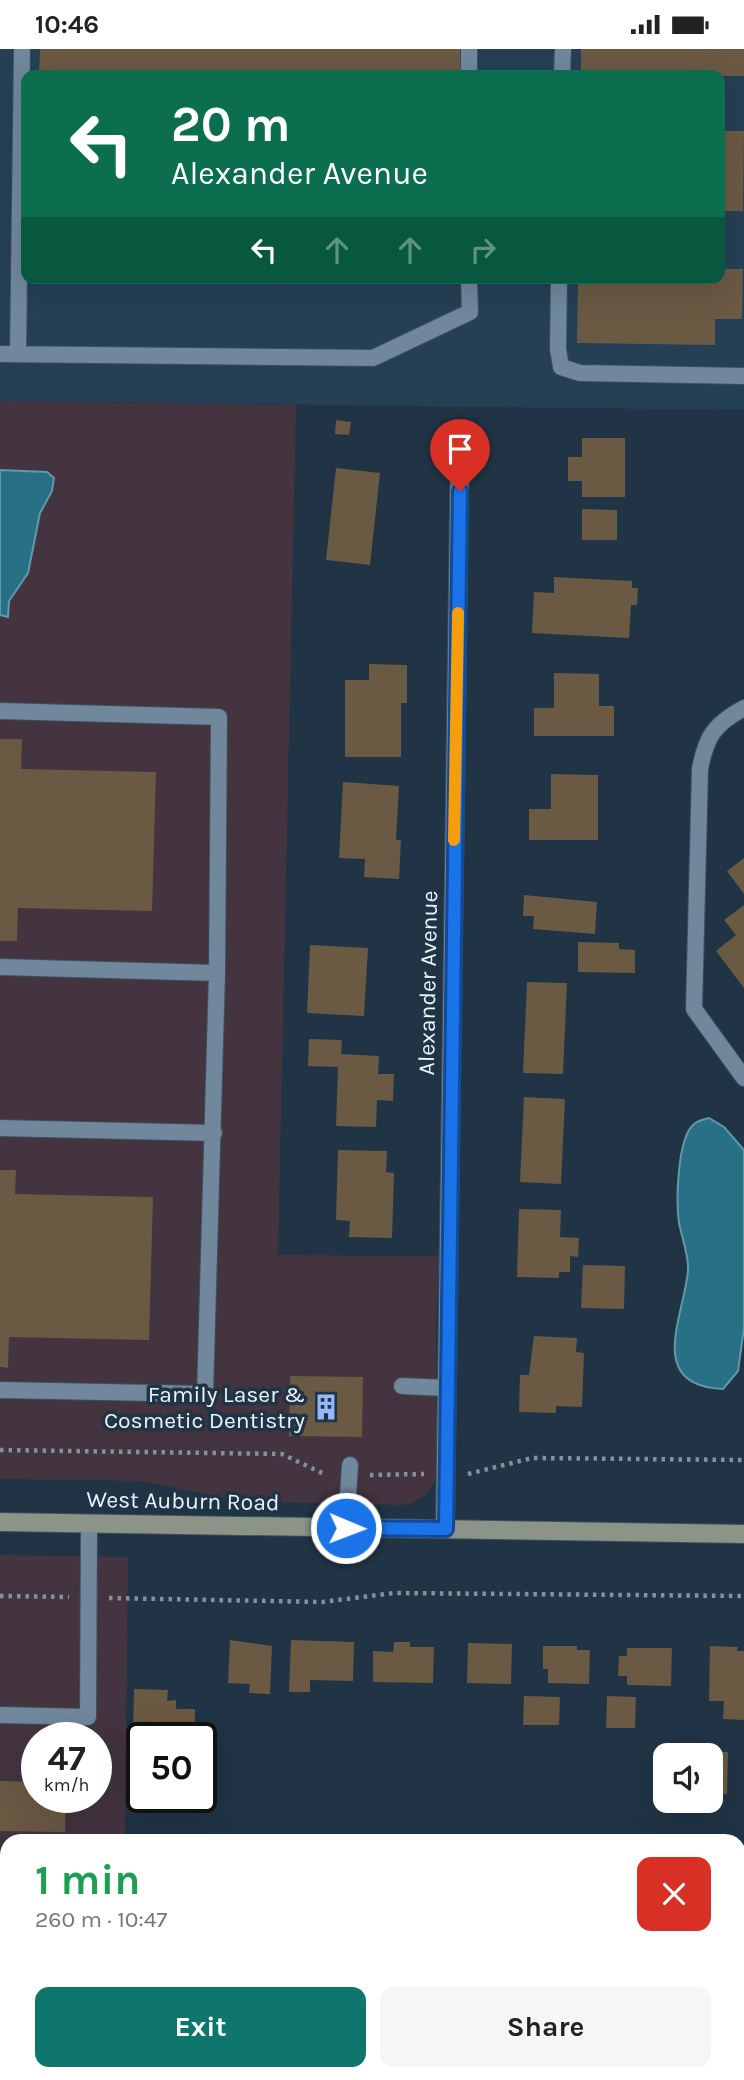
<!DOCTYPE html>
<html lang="en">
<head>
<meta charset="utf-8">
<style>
	:root { --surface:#fff; --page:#f6f6f6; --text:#222; --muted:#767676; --accent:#0f766e }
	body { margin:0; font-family:Karla,sans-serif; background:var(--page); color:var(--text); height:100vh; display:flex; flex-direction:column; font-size:26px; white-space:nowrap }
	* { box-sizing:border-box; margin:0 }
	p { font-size:23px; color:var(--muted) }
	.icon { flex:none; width:38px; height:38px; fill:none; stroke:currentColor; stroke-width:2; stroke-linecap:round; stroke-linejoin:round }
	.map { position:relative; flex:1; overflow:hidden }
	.sheet { position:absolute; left:0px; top:1785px; width:746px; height:247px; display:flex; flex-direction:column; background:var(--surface); border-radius:21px 21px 0 0; box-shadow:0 7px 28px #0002 }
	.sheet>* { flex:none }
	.banner { position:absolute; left:21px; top:21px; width:704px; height:214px; border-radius:14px; box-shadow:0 7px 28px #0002; background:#0b6e4f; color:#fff; overflow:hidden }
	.tools { position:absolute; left:653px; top:1694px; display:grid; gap:14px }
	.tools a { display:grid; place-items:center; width:70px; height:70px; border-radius:14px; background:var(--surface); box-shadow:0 7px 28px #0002; font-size:35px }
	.speed { position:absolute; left:21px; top:1673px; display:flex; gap:14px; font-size:35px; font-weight:700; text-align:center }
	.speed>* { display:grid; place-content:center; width:91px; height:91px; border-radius:50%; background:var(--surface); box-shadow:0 7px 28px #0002; line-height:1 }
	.speed small { font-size:18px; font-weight:400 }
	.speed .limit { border:4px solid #111; border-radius:10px; background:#fff; color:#111 }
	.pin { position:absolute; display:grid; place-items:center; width:60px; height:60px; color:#fff; margin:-72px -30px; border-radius:50% 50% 50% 0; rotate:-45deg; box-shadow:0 0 7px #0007 }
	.pin .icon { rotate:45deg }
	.me { position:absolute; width:77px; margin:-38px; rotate:91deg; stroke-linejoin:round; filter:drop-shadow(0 0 5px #0008) }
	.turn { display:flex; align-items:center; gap:24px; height:147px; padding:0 35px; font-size:32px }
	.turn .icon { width:91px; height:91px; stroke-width:2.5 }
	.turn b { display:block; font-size:49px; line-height:60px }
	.lanes { display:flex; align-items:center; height:66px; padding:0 35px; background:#0003; justify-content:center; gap:35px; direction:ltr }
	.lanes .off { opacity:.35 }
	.round { display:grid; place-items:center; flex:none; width:74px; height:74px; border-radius:14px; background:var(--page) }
	.head { display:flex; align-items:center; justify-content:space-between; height:119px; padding:0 35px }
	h1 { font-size:42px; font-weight:700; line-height:52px; color:#1e9e55 }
	.button { display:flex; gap:14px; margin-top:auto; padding:14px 35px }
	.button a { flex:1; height:80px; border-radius:14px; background:var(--accent); color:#fff; font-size:28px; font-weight:700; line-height:80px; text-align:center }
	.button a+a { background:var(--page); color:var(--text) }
	.status { display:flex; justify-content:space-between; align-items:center; height:49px; padding:0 35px; background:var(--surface); direction:ltr }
	.status svg { height:19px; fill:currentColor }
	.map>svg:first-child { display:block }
	.commercial { fill:#433440; fill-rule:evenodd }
	.built { fill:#253f54; fill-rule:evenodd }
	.water { fill:#287085; stroke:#6298a9; stroke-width:2 }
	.building { fill:#6a5943 }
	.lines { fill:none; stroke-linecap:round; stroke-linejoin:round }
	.lane-casing { stroke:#3d4f5d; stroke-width:18 }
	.street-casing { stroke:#3d4f5d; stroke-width:20 }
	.secondary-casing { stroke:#3d4f5d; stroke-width:20 }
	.path { stroke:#82919e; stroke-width:4.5; stroke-dasharray:3.5 5; stroke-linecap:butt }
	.lane { stroke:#70879c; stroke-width:16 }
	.street { stroke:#70879c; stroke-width:18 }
	.secondary { stroke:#8c9487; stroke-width:18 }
	.route-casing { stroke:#114b97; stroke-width:18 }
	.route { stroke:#1a73e8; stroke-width:12 }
	.slow { stroke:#f59e0b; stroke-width:12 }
	.labels { text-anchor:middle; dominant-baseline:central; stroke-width:7; stroke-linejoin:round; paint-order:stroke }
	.street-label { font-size:23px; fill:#eaf4fd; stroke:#203445 }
	.poi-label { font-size:23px; fill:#eaf4fd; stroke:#203445; text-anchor:end }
</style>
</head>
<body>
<div class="status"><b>10:46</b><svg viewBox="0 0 49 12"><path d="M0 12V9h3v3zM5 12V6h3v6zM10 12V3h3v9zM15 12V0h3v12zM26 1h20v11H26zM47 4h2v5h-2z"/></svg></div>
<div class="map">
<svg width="744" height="2031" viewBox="0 0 744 2031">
	<rect width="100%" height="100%" fill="#203445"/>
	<!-- commercial -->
	<path class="commercial" d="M0,352L296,356L278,1206L439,1207L436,1283L437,1420L435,1432L425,1447L414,1453L404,1456L238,1452L142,1432L0,1430Z
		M0,1506L128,1508L125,1792H7V1852H0ZM37,1689H96V1748H37Z"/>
	<!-- built -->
	<path class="built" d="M0,0H744V361L0,352ZM26,26H719V229H26Z"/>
	<!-- water -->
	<path class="water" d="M0,421L47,423L54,429L52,442L40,464L28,524L9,552L8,568L0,566Z
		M709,1069L724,1078L744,1101V1279L738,1322L723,1340C645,1337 684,1267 688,1222C689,1207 682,1189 679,1174C676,1153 677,1089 694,1075C697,1072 705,1070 709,1069Z"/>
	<!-- building -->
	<path class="building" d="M40,0H461L460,26H39Z
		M581,0H744V27L581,26Z
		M719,82H744L743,162H719Z
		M719,220H743L742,270H715V296L577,294L578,229H719Z
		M336,371L351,373L349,386L335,385Z
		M582,389H625V448H582V432H568V408H582Z
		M336,419L380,424L370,516L326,511Z
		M582,460L617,461V491H582Z
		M554,528L632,532V539H638L637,556H631L629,589L532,584L534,543L554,544Z
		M369,615L407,616V654H401V708H345V631H369Z
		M554,624L599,625V657H614V687H534V659H554Z
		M0,690H22L21,720L156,723L152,862L18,859L17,892H0Z
		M551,725L598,726V791H529V760H551Z
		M343,733L399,737L396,791H401L399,830L364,828L365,810L339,809Z
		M744,809V845L727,822Z
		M524,846L597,853L595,885L533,880L534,867H523Z
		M744,856V939L716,902L736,886L724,871Z
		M578,893L619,894V900L635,901V924L578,923Z
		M310,896L368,899L364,967L307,964Z
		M527,933L567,934L563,1025L523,1024Z
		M309,990L342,991L341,1005L379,1007L378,1025H394L393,1052L377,1051L376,1078L336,1077L338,1018L308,1017Z
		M524,1048L565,1050L561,1135L520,1133Z
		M338,1101L387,1102L386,1123L394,1124L392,1189L349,1188L350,1172L336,1171Z
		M0,1121H16L15,1145L153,1148L149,1291L9,1288L8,1319L0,1318Z
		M519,1160L561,1161L560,1188L579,1189L578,1208L570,1207V1223H559V1229L517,1228Z
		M583,1216L625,1217L624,1260L581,1259Z
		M534,1287L577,1289L576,1303L584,1304L582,1358L556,1357V1364L519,1363L520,1326H529Z
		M290,1327L363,1328L362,1388L289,1387Z
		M230,1591L272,1597L270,1645L249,1644L250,1635L228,1634Z
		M291,1591L354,1593L353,1632L310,1631V1643H289Z
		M394,1593H410V1598H434L433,1634L373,1633V1602L393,1603Z
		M468,1594L512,1595L511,1635L467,1634Z
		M543,1597H577V1601H590L589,1635L548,1634V1620H543Z
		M710,1597L738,1598L737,1602H744V1671L723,1670L724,1652H709Z
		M627,1599H672L671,1637L627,1636V1627H618L619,1607H627Z
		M134,1640L168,1641L167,1652L176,1651V1660H195V1689H142V1694H133Z
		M524,1647L560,1648L559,1676H523Z
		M607,1647L636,1648L635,1679H606Z
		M693,1702L728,1703L727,1745H710V1706H693Z
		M0,1732L37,1733V1748H66L65,1783L0,1782Z"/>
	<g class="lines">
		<!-- lane casing -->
		<g class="lane-casing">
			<path id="lane" d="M469,26V0
				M562,26L563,0
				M559,229L558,300L561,318L580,324L744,327
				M0,305L373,309L470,263L469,229
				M18,305L22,0
				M744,659C714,675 706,688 700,720L694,960L744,1029
				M0,662L219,668L217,924L205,1345L0,1341
				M0,918L217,924
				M0,1079L214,1084
				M402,1337L446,1339
				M346,1479L350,1416
				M0,1666L88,1668L89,1475"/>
		</g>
		<!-- street casing -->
		<g class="street-casing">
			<path id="street" d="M445,1480L460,388"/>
		</g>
		<!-- secondary casing -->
		<g class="secondary-casing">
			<path id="secondary" d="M0,1473L744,1485"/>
		</g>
		<!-- path -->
		<path class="path" d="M0,1401L282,1405L326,1426
			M468,1425L532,1409L744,1411
			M370,1426L424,1425
			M0,1547L69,1548
			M109,1549L322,1553L394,1544L744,1547"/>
		<!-- lane -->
		<use href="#lane" class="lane"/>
		<!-- street -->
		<use href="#street" class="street"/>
		<!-- secondary -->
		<use href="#secondary" class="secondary"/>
	</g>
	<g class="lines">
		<!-- route casing -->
		<g class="route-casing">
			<path id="route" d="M346,1479L446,1480L460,442"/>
		</g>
		<!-- route -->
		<use href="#route" class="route"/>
		<!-- slow -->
		<path class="slow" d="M454,791L458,564"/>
	</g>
	<!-- icons -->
	<defs>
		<g id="building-bare" transform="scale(2.1)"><path d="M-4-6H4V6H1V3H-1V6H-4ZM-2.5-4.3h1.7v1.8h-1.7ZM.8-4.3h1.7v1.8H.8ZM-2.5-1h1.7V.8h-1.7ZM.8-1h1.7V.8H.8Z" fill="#96b6fd" stroke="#203445" stroke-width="2.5" paint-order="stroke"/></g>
	</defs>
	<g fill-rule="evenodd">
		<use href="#building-bare" x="326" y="1358"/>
	</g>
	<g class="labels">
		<!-- street labels -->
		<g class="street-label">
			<text transform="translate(428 934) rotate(-89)">Alexander Avenue</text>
			<text transform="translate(183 1452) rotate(1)">West Auburn Road</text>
		</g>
		<!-- poi labels -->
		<g class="poi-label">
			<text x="305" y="1345">Family Laser &amp;<tspan x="305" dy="26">Cosmetic Dentistry</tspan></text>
		</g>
	</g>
</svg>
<div class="tools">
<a><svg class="icon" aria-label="sound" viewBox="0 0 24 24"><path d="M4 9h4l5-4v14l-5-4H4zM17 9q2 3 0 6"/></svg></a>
</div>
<div class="speed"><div>47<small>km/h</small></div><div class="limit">50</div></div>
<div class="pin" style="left:460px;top:442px;background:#d93025"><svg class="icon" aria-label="arrive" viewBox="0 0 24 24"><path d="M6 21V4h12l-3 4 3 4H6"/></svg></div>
<svg class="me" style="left:346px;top:1479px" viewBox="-20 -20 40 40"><circle r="17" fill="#1a73e8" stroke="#fff" stroke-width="3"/><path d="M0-11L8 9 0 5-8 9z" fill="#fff"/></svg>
<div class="banner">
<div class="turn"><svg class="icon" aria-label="left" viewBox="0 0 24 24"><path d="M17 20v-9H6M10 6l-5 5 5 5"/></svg><div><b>20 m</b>Alexander Avenue</div></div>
<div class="lanes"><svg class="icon" aria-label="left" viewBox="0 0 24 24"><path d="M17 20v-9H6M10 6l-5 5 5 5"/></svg><svg class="icon off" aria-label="ahead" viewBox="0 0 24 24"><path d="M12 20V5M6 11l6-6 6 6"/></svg><svg class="icon off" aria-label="ahead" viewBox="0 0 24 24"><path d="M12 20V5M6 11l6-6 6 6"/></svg><svg class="icon off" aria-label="right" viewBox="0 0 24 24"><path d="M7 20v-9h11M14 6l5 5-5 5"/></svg></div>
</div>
<section class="sheet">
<div class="head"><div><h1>1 min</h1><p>260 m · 10:47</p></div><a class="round" style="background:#d93025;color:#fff"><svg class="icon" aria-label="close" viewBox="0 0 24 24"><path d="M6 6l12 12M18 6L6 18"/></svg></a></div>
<div class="button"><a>Exit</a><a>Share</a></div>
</section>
</div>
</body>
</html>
